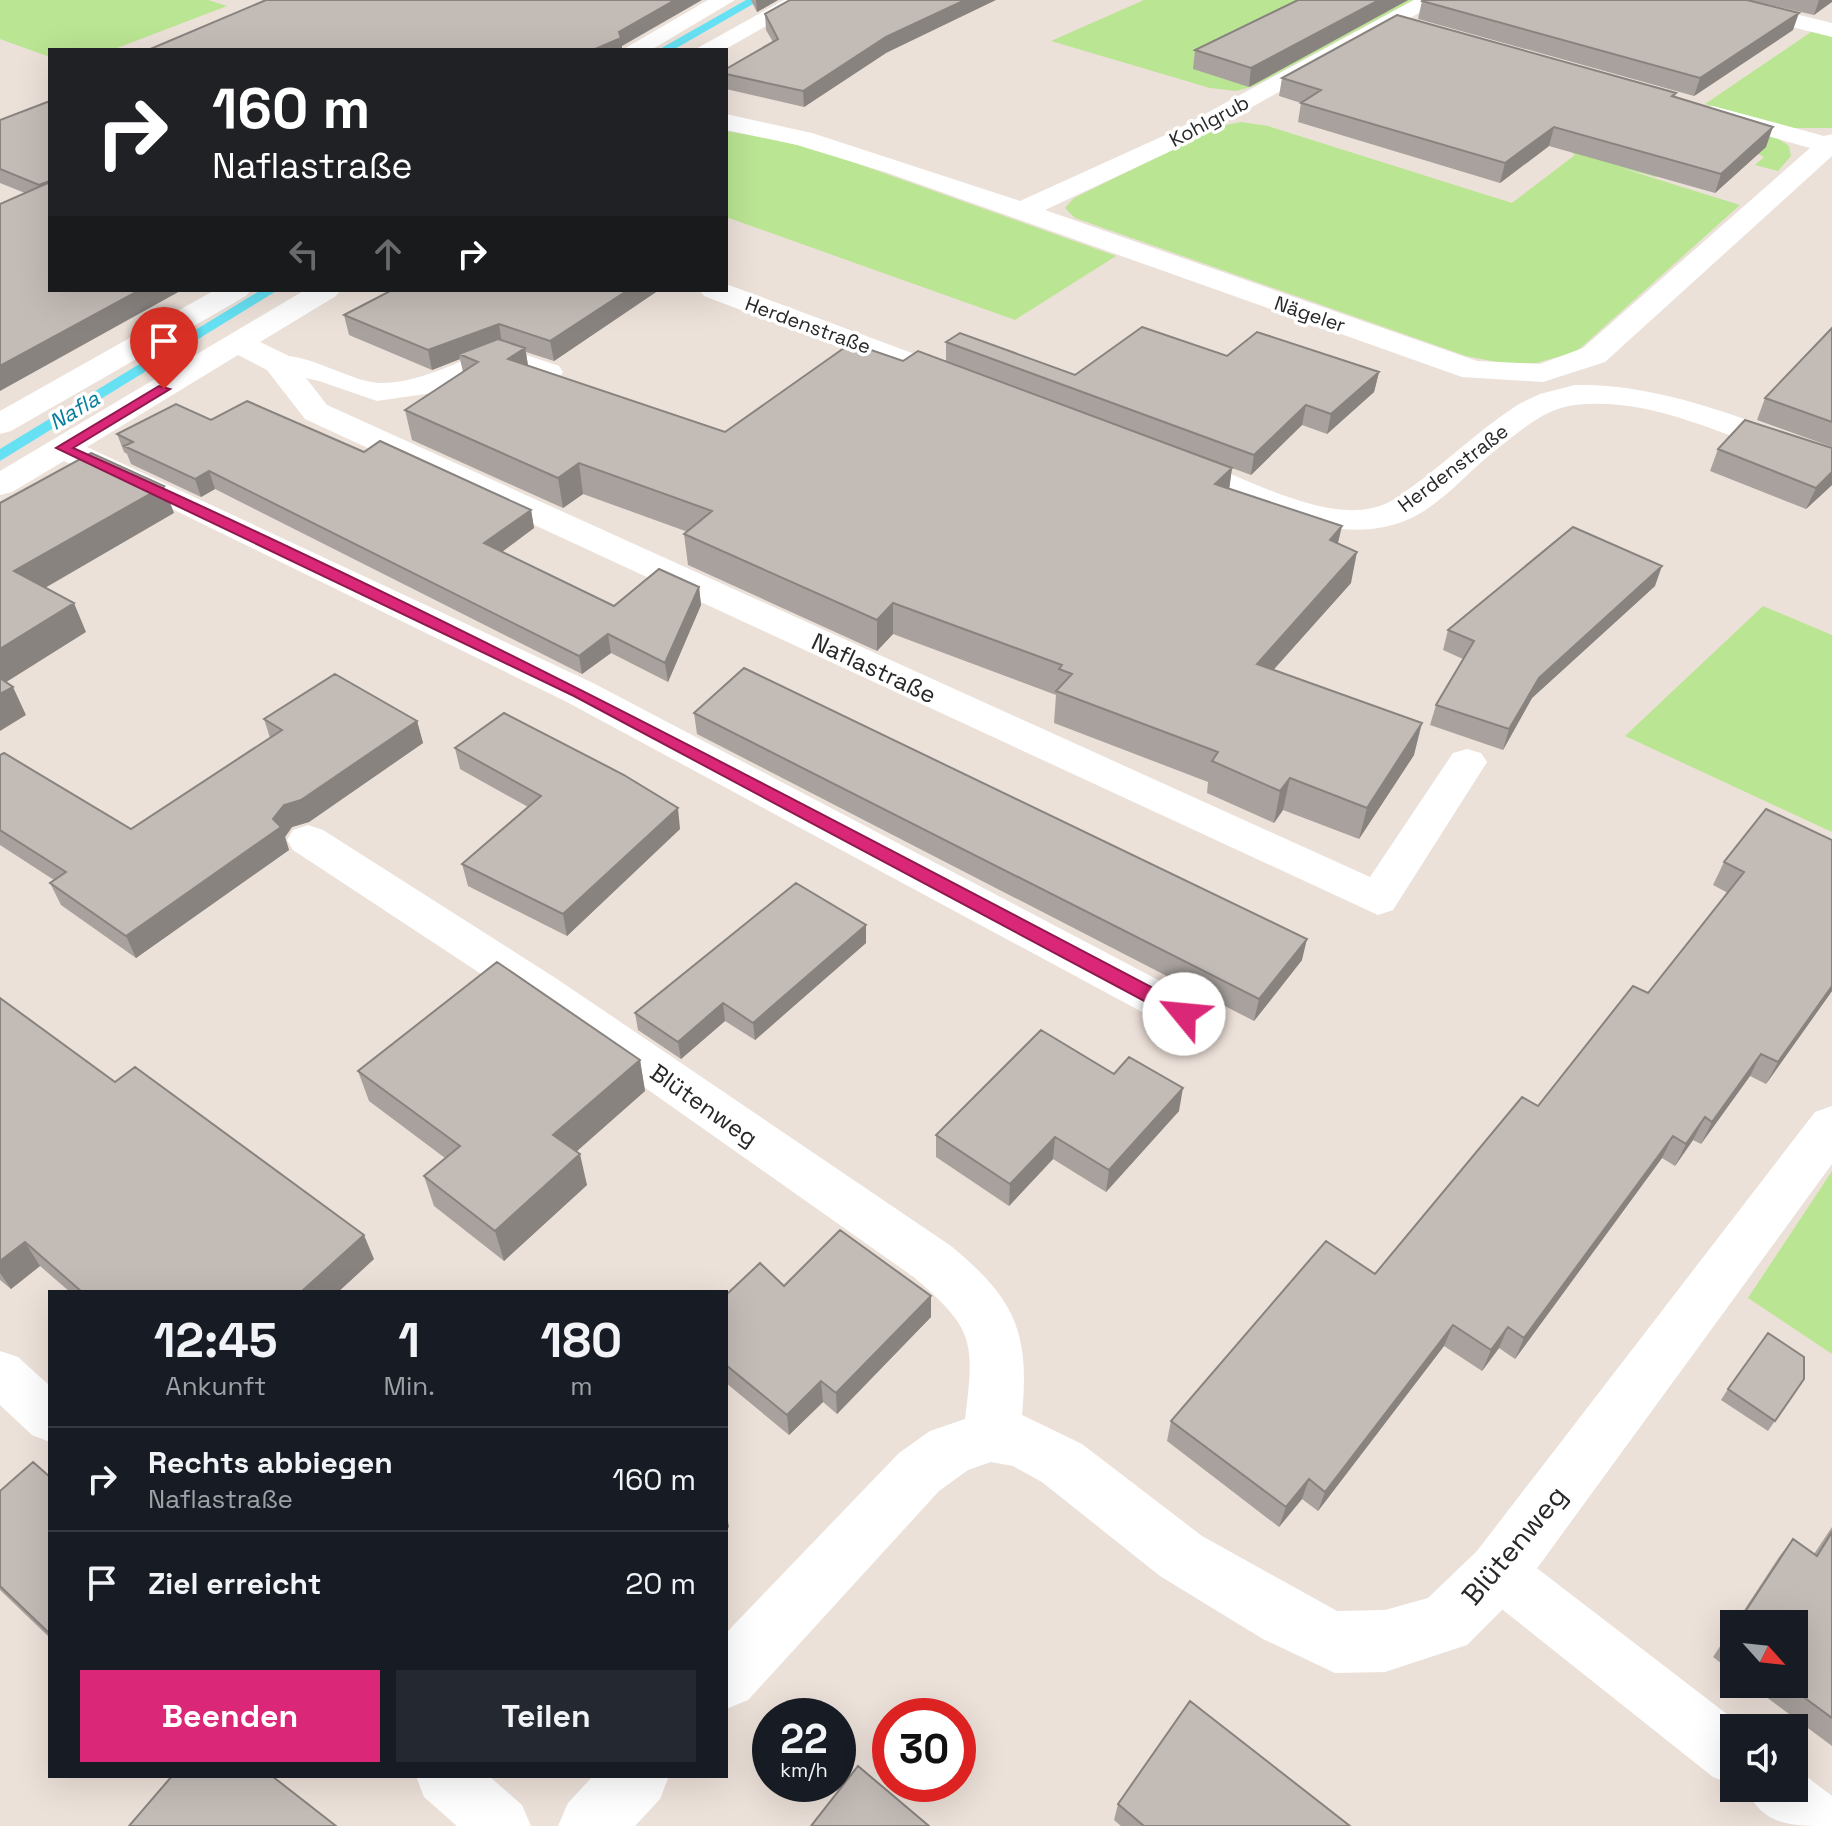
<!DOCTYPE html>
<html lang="de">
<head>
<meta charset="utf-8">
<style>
	:root { --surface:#171b24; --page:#242831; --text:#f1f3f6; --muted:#9ea1a6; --line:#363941; --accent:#db2777 }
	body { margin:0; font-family:"Space Grotesk",sans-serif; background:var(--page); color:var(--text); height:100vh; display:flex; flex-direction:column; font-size:30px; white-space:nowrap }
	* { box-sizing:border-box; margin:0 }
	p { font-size:26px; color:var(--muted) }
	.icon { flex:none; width:44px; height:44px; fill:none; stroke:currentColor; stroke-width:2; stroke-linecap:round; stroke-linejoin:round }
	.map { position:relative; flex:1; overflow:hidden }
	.drawer { position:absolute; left:48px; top:1290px; width:680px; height:488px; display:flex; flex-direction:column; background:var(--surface); border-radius:0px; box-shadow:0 8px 32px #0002 }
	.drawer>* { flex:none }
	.guide { position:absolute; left:48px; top:48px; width:680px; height:244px; border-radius:0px; box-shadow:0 8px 32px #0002; background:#202124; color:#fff; overflow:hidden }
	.needle { width:52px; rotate:117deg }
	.fabs { position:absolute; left:1720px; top:1610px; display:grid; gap:16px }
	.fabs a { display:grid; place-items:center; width:88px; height:88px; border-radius:0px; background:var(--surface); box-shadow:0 8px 32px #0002; font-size:40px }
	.speed { position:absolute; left:752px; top:1698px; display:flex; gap:16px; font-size:40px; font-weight:700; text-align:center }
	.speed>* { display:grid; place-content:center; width:104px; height:104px; border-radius:50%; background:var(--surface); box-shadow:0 8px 32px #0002; line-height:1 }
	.speed small { font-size:20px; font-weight:400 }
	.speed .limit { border:12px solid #d22; background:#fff; color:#111 }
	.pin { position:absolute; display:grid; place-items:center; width:68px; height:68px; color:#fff; margin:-82px -34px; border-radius:50% 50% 50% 0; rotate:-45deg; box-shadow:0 0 8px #0007 }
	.pin .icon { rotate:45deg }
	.me { position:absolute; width:88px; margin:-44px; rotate:298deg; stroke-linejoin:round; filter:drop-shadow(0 0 6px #0008) }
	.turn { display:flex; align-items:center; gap:28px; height:168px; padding:0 32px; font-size:36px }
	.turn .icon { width:104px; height:104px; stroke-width:2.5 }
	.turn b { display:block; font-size:56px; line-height:68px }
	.lanes { display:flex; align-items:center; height:76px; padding:0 32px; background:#0003; justify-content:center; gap:40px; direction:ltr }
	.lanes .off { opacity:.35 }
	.eta { display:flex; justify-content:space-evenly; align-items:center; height:136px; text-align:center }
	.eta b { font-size:48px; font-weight:800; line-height:56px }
	.cta { display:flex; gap:16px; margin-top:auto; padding:16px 32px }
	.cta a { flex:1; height:92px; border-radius:0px; background:var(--accent); color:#fff; font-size:32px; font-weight:800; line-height:92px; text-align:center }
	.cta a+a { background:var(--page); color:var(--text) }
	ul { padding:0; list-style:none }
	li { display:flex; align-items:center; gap:24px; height:104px; padding:0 32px; border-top:2px solid var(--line) }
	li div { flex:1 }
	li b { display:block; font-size:30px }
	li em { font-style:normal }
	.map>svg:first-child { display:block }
	.green { fill:#bae592 }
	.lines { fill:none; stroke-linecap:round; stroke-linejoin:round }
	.stream { fill:#66e1f3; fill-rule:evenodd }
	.service { fill:#fff; fill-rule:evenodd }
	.minor { fill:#fff; fill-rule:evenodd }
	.wall { fill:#a8a19d }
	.shaded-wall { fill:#88837f }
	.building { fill:#c3bbb6; stroke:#88837f; stroke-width:2 }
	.route { fill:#db2777; stroke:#8e194d; stroke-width:2 }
	.labels { text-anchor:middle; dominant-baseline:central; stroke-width:7; stroke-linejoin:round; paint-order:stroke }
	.far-street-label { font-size:20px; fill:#282828; stroke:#fff }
	.far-water-label { font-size:22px; font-style:italic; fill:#087e9d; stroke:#fff }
	.street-label { font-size:24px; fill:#282828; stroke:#fff }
	.near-street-label { font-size:28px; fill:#282828; stroke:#fff }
</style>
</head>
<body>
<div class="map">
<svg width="1832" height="1826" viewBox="0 0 1832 1826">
	<rect width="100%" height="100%" fill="#ece1d9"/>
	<!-- green -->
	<path class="green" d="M0,0H208L227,6L112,50H50V57L0,39Z
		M1144,0H1413L1254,86L1236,91L1210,88L1051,41Z
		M1814,30L1832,35V128H1790L1705,104Z
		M1330,68L1776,137L1789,146L1791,156L1778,171L1755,165L1764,157L1758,154L1766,146L1656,177L1618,167L1740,205L1576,352L1536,363H1502L1466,356L1075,218L1065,208L1074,198L1221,126L1241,122L1268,126L1512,203L1575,155L1558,141Z
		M726,131L805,145L1116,256L1015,320L726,217Z
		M1763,606L1832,635V832L1625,736Z
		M1832,1171V1354L1748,1298Z"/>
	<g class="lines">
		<!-- stream -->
		<path class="stream" d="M746,0H760L673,50H658Z
			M261,290H278L0,461V449Z"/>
		<!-- service -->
		<path class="service" d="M503,347L559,366L563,372L559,378L549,380L503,365L432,393L377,401L319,381L268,369L264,363L268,357C305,348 350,384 383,383C427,382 462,357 503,347Z
			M0,1351L18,1357L50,1386V1442L32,1435L0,1405Z
			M1498,1546L1517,1553L1745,1728H1734V1785L1713,1777L1479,1591L1471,1572L1479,1553Z
			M1794,1767L1832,1796V1826C1789,1826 1764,1826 1745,1788H1794Z
			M416,1776H489L522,1805L531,1826H457L424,1797Z"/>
		<!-- minor -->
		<path class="minor" d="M708,0H735L651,50H622Z
			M784,0H812L724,50H694Z
			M1414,0H1442L1190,142L1045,210L1477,361L1540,364L1583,348L1810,148L1704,118L1701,113L1704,108L1713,106L1824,136L1832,134V156L1605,362L1543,382L1462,377L885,172L797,145L726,130V114L812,133L1020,201L1172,132Z
			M1701,0H1739L1832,23V37L1704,5Z
			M726,284L971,375L976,382L971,389H949L704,296L699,290H726Z
			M215,290H251L246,296L11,431L0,434V411Z
			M305,290H341L336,296L260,342L289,356L327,405L1370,877L1453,753L1467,749L1481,753L1487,762L1393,910L1378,915L305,419L267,370L238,355L87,447L593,683L1200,1002L1207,1014L1200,1026L1184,1032L1168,1026L565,701L164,505L64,461L12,492L0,495V471Z
			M1575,385C1664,383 1749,422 1832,450V471C1748,450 1664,395 1575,405C1544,408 1515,435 1492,453C1467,473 1445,500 1417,515C1342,557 1233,499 1162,470L1157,463L1162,456L1174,453C1235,468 1336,538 1396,498C1439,470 1475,432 1519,404L1540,394Z
			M308,825L323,830L557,979L951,1246C1015,1299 1030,1332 1022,1415L1082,1444L1202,1536L1337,1611L1385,1610L1428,1598L1477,1551L1815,1112L1832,1106V1164L1519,1593L1467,1645L1385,1672L1335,1673L1263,1639L1160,1576L1042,1482L1013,1466L991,1462L968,1470L939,1491L748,1700L726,1709V1633L899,1453L930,1431L965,1419C975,1341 974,1329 915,1278L525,1003L293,850L287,840L293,830Z
			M593,1776H669L660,1799L635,1826H558L568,1803Z"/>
	</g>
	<!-- wall -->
	<path class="wall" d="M751,0H778L757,12Z
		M1298,0H1408L1249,87L1193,69L1195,50Z
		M1748,0H1832L1814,15Z
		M1422,1L1793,30L1694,96L1418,19Z
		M765,14L886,53L804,107L726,89V69L773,42L766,30Z
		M1282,78L1676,93L1675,97L1766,147L1715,193L1549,146L1500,183L1298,122L1301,103L1279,96Z
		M50,101V290L25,193L0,183V120Z
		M659,290L554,361L526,352L528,366L725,432L903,361L946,362V342L1075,375L1227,356L1379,372L1374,392L1327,434L1302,425L1251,475L1232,468L1229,488L1338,544L1351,583L1273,670L1414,755L1359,839L1283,810L1274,823L1207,793L1208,782L1054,723L1056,695L893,634L877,651L688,565L684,534L688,532L583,494L563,508L412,440L405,410L463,372L460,359L432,370L349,335L344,315Z
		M1832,328V447L1757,420L1765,398Z
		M211,420L364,452L531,510L534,528L502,552L614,606L699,587L701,605L668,682L611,653L582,674L215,489L201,497L131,464L127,454L124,452L117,434Z
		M1832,448V485L1806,509L1710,471L1718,449Z
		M1655,586L1532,698L1503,750L1430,725L1436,705L1463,659L1443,650L1448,630Z
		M694,713L1302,960L1254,1021L697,734Z
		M264,719L417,721L423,743L309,822L292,827L285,837L289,850L136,958L61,905L50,883L54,880L0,845V755L131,829L270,738Z
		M455,748L680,829L567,936L468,886L462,864L528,807L460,769Z
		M1832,840V991L1766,1084L1750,1076L1701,1144L1693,1140L1675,1166L1662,1158L1515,1359L1499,1348L1482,1371L1444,1346L1318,1511L1302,1499L1279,1527L1167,1441L1171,1421L1375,1274L1648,993L1728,893L1713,885L1724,862Z
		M866,925V943L755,1040L725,1021L681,1059L638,1030L635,1013Z
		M0,998L115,1082L374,1259L338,1292H70L40,1266L11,1289L0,1280Z
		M640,1060L645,1091L576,1152L587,1185L504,1261L434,1206L424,1176L445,1158L369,1101L358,1071Z
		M1114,1074L1179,1111L1106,1192L1053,1159L1009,1206L936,1157V1135Z
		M784,1286L931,1296V1317L837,1414L823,1402L789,1435L726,1383V1295Z
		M1804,1379L1768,1431L1721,1400L1728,1389Z
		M50,1477V1638L0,1590V1491Z
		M1832,1527V1746L1749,1684H1794V1624H1735L1779,1557L1793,1539L1814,1554Z
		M1734,1625V1673L1713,1657Z
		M1118,1804L1350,1826H1121L1114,1820Z"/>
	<!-- shaded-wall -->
	<path class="shaded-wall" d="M675,0H702L622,46V50H593L619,32Z
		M756,0H778L757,12Z
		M965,0H996L886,53L804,107L803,91L886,37Z
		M1379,0H1408L1249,87L1251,68Z
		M1819,0H1832V2L1814,15Z
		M1799,13L1793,30L1694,96L1700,78Z
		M1554,127L1549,146L1500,183L1505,163Z
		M1773,127L1766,147L1715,193L1721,174Z
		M140,290H182L0,391V366Z
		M628,290H659L554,361L550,341Z
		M499,324L502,344L459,354L460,359L432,370L428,350Z
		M525,348L530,377L508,359Z
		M1379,372L1374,392L1327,434L1331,414Z
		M1306,405L1302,425L1251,475L1254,455Z
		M579,463L583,494L563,508L558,478Z
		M1232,468L1228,498L1215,484Z
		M209,471L215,489L201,497L195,479Z
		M1832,472V485L1806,509L1816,488Z
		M164,486L174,513L26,599L14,571Z
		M531,510L534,528L488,562L484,543Z
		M1342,526L1335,556L1330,540Z
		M1357,552L1351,583L1251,695L1257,664Z
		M1662,566L1655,586L1532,698L1503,750L1509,729L1539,678Z
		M699,587L701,605L668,682L665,663Z
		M74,603L86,632L0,686V649Z
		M893,603V634L877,651V620Z
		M608,634L611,653L582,674L579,656Z
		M13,687L26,715L0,731V694Z
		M417,721L423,743L309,822L292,827L285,837L289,850L136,958L126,936L273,819L284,805Z
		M1422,723L1414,755L1359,839L1367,808Z
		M1290,778L1283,810L1274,823L1280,791Z
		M678,808L680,829L567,936L563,914Z
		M866,925V943L755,1040L753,1023Z
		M1307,939L1302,960L1254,1021L1259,999Z
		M1832,986V991L1766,1084L1778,1062Z
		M723,1003L725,1021L681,1059L678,1042Z
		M1761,1054L1750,1076L1701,1144L1712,1122Z
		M640,1060L645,1091L561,1165L553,1135Z
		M1183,1088L1179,1111L1106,1192L1109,1170Z
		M1705,1117L1693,1140L1675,1166L1686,1144Z
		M1673,1136L1662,1158L1515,1359L1524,1338Z
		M1055,1137L1053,1159L1009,1206L1010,1184Z
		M580,1154L587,1185L504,1261L495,1231Z
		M364,1235L374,1259L338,1292H301Z
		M25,1242L40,1266L11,1289L0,1273V1261Z
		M931,1296V1317L837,1414L836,1393Z
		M1453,1325L1444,1346L1318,1511L1325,1492Z
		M1508,1327L1499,1348L1482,1371L1491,1350Z
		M821,1381L823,1402L789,1435L787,1415Z
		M1309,1479L1302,1499L1279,1527L1286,1507Z
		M726,1512L729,1527L726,1530Z"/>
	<!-- building -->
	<path class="building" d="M266,0H675L619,32L621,38L593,50H148Z
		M790,0H965L886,37L803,91L726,74V69L778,39L765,14Z
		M1298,0H1379L1251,68L1195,50Z
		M1423,0H1747L1799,13L1700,78L1422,1Z
		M1397,15L1676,93L1672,96L1773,127L1721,174L1554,127L1505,163L1301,103L1321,90L1282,78Z
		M50,101V181L39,185L0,169V120Z
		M50,182V290H140L0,366V204Z
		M392,290H628L550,341L499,324L428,350L344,315Z
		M1142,327L1227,356L1257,332L1379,372L1331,414L1306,405L1254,455L946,342L960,333L1075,375Z
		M1832,328V422L1765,398Z
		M498,339L525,348L508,359L725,432L851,343L903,361L918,351L1232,468L1215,484L1342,526L1330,540L1357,552L1257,664L1422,723L1367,808L1290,778L1280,791L1212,761L1218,752L1056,691L1072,674L1059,669L1062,665L893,603L877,620L684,534L712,511L579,463L558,478L405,410L478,362L459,354Z
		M247,401L364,452L380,441L531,510L484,543L614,606L659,569L699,587L665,663L608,634L579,656L209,471L195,479L124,446L133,442L117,434L176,404L211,420Z
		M1745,420L1832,448V472L1816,488L1718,449Z
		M91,453L164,486L14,571L74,603L0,649V503Z
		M1573,527L1662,566L1539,678L1509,729L1436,705L1474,641L1448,630Z
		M744,668L1307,939L1259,999L694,713Z
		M335,674L417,721L301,800L284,805L273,819L281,827L126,936L50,883L66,872L0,830V755L4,753L131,829L282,730L264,719Z
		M0,678L13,687L0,694Z
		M504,713L624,775L678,808L563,914L462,864L541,796L455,748Z
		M1766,809L1832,840V986L1778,1062L1761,1054L1712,1122L1705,1117L1686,1144L1673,1136L1524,1338L1508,1327L1491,1350L1453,1325L1325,1492L1309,1479L1286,1507L1171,1421L1326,1241L1375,1274L1522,1097L1538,1106L1633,986L1648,993L1744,872L1724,862Z
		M796,883L866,925L753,1023L723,1003L678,1042L635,1013Z
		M497,962L640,1060L553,1135L580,1154L495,1231L424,1176L460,1146L358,1071Z
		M0,998L115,1082L135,1067L364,1235L301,1292H82L25,1242L0,1261Z
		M1041,1030L1114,1074L1129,1057L1183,1088L1109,1170L1055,1137L1010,1184L936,1135Z
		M840,1230L931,1296L836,1393L821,1381L787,1415L726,1365V1295L760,1263L784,1286Z
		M1768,1333L1804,1357V1379L1775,1421L1728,1389Z
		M33,1462L50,1477V1634L0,1586V1491Z
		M1832,1532V1718L1786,1684H1794V1624H1737L1793,1539L1817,1556Z
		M1734,1629V1645L1727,1640Z
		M1190,1701L1350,1826H1144L1118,1804Z
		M858,1766L929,1826H811Z
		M172,1776H272L336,1826H129Z"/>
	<!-- route -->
	<path class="route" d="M159,386L170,389L73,448C455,617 822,814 1191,1008L1194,1014L1191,1019H1178L574,696L56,448Z"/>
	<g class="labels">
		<!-- far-street labels -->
		<g class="far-street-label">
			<text transform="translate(1209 121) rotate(-28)">Kohlgrub</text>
			<text transform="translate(1310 314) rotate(19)">Nägeler</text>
			<text transform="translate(808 325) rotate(20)">Herdenstraße</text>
			<text transform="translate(1453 468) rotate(-37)">Herdenstraße</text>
		</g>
		<!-- far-water labels -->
		<g class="far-water-label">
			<text transform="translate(74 410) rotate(-31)">Nafla</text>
		</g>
		<!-- street labels -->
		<g class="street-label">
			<text transform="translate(874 668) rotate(25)">Naflastraße</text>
			<text transform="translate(704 1105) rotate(35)">Blütenweg</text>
		</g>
		<!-- near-street labels -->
		<g class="near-street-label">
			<text transform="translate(1514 1545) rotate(-50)">Blütenweg</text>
		</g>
	</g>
</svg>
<div class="fabs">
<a><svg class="needle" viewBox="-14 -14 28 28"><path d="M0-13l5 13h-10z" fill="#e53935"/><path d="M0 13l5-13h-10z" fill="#9ea1a6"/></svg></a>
<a><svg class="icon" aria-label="sound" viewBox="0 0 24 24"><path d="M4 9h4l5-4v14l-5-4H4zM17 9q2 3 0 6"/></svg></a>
</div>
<div class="speed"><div>22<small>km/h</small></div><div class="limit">30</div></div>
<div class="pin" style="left:164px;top:389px;background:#d93025"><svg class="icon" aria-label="arrive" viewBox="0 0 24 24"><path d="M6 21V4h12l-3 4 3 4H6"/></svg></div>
<svg class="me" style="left:1184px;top:1014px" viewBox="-20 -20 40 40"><circle r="19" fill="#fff"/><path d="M0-13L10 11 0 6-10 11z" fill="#db2777"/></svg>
<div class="guide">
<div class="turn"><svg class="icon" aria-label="right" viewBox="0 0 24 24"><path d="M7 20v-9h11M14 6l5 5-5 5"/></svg><div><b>160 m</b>Naflastraße</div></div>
<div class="lanes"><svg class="icon off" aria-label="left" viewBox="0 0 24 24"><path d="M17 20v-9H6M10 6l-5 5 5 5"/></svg><svg class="icon off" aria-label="ahead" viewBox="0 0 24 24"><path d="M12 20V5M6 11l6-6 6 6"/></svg><svg class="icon" aria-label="right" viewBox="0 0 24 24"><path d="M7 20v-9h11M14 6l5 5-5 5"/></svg></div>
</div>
<section class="drawer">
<div class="eta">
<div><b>12:45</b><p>Ankunft</p></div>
<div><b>1</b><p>Min.</p></div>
<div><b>180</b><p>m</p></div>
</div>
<ul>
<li><svg class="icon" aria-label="right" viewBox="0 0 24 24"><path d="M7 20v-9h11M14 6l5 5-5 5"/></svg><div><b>Rechts abbiegen</b><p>Naflastraße</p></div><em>160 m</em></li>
<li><svg class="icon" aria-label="arrive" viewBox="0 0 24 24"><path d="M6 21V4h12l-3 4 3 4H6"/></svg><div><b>Ziel erreicht</b></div><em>20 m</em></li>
</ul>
<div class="cta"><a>Beenden</a><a>Teilen</a></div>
</section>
</div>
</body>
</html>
